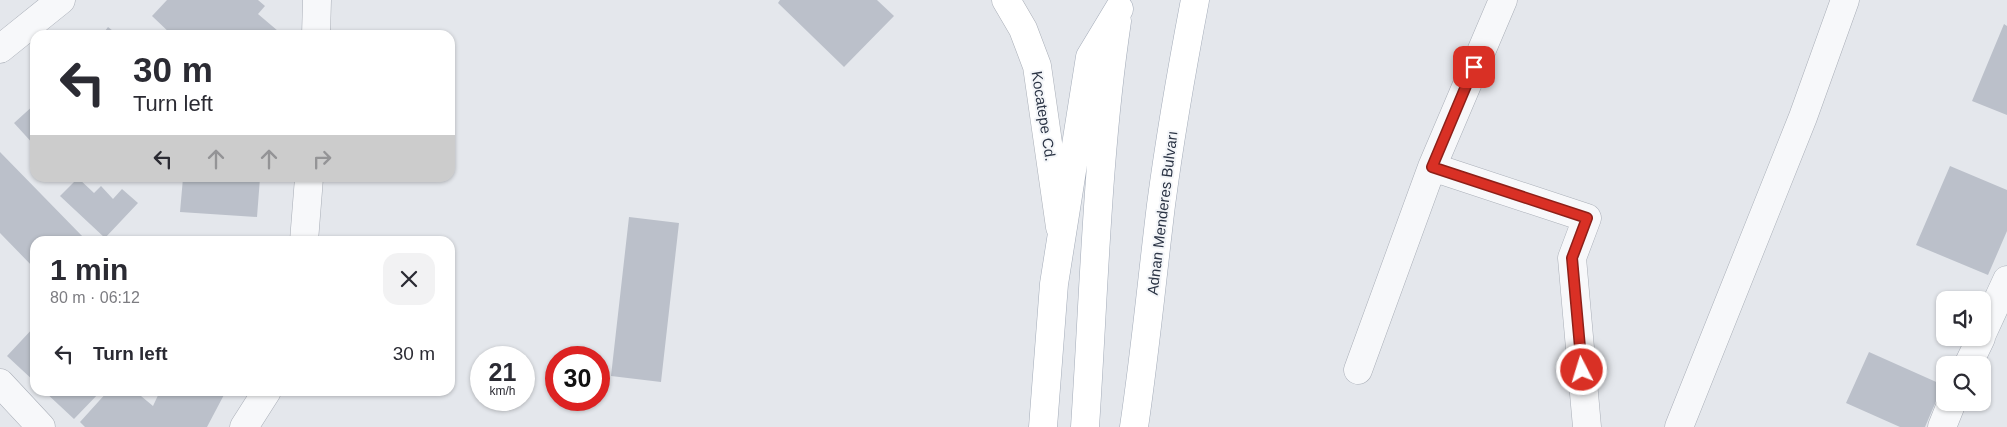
<!DOCTYPE html>
<html lang="en">
<head>
<meta charset="utf-8">
<style>
	:root { --surface:#fff; --page:#f2f2f3; --text:#2b2b33; --muted:#7c7c81 }
	body { margin:0; font-family:Arial,sans-serif; background:var(--page); color:var(--text); height:100vh; display:flex; flex-direction:column; font-size:19px; white-space:nowrap }
	* { box-sizing:border-box; margin:0 }
	p { font-size:16px; color:var(--muted) }
	.icon { flex:none; width:28px; height:28px; fill:none; stroke:currentColor; stroke-width:2; stroke-linecap:round; stroke-linejoin:round }
	.map { position:relative; flex:1; overflow:hidden }
	.drawer { position:absolute; left:30px; top:236px; width:425px; height:160px; display:flex; flex-direction:column; background:var(--surface); border-radius:15px; box-shadow:0 1px 4px #0004 }
	.drawer>* { flex:none }
	.banner { position:absolute; left:30px; top:30px; width:425px; height:152px; border-radius:15px; box-shadow:0 1px 4px #0004; background:#fff; color:var(--text); overflow:hidden }
	.tools { position:absolute; left:1936px; top:291px; display:grid; gap:10px }
	.tools a { display:grid; place-items:center; width:55px; height:55px; border-radius:10px; background:var(--surface); box-shadow:0 1px 4px #0004; font-size:25px }
	.speed { position:absolute; left:470px; top:346px; display:flex; gap:10px; font-size:25px; font-weight:700; text-align:center }
	.speed>* { display:grid; place-content:center; width:65px; height:65px; border-radius:50%; background:var(--surface); box-shadow:0 1px 4px #0004; line-height:1 }
	.speed small { font-size:12px; font-weight:400 }
	.speed .limit { border:8px solid #d22; background:#fff; color:#111 }
	.pin { position:absolute; display:grid; place-items:center; width:42px; height:42px; color:#fff; margin:-21px; border-radius:10px; box-shadow:0 2px 8px #0006 }
	.me { position:absolute; width:55px; margin:-28px; rotate:355deg; stroke-linejoin:round; filter:drop-shadow(0 0 4px #0008) }
	.turn { display:flex; align-items:center; gap:18px; height:105px; padding:0 20px; font-size:22px }
	.turn .icon { width:65px; height:65px; stroke-width:2.5 }
	.turn b { display:block; font-size:35px; line-height:42px }
	.lanes { display:flex; align-items:center; height:48px; padding:0 20px; background:#0003; justify-content:center; gap:25px; direction:ltr }
	.lanes .off { opacity:.35 }
	.round { display:grid; place-items:center; flex:none; width:52px; height:52px; border-radius:15px; background:var(--page) }
	.overview { display:flex; align-items:center; justify-content:space-between; height:85px; padding:0 20px }
	h1 { font-size:30px; font-weight:700; line-height:38px }
	ul { padding:0; list-style:none }
	li { display:flex; align-items:center; gap:15px; height:65px; padding:0 20px }
	li div { flex:1 }
	li b { display:block; font-size:19px }
	li em { font-style:normal }
	.map>svg:first-child { display:block }
	.building { fill:#bbc0ca }
	.lines { fill:none; stroke-linecap:round; stroke-linejoin:round }
	.minor-casing { stroke:#a9aeb7; stroke-width:29 }
	.tertiary-casing { stroke:#a9aeb7; stroke-width:29 }
	.secondary-casing { stroke:#a9aeb7; stroke-width:29 }
	.primary-casing { stroke:#a3abb8; stroke-width:29 }
	.minor { stroke:#f7f8fa; stroke-width:28 }
	.tertiary { stroke:#f7f8fa; stroke-width:28 }
	.secondary { stroke:#fff; stroke-width:28 }
	.primary { stroke:#fff; stroke-width:28 }
	.route-casing { stroke:#8d1f18; stroke-width:12 }
	.route { stroke:#d93025; stroke-width:9 }
	.labels { text-anchor:middle; dominant-baseline:central; stroke-width:4; stroke-linejoin:round; paint-order:stroke }
	.street-label { font-size:15px; fill:#2b3445; stroke:#f4f6f9 }
</style>
</head>
<body>
<div class="map">
<svg width="2007" height="427" viewBox="0 0 2007 427">
	<rect width="100%" height="100%" fill="#e4e7ec"/>
	<!-- building -->
	<path class="building" d="M167,0H258L265,6L258,14L278,31L275,35H172L152,16Z
		M780,0H877L894,16L844,67L778,3Z
		M2004,24L2007,26V115L1972,101Z
		M108,27L118,35H102Z
		M35,104V146L14,123Z
		M0,152L84,238L80,241H35V269L0,233Z
		M1950,166L2007,190V231L1988,275L1916,245Z
		M78,178L94,193L101,186L113,199L122,189L138,203L105,238L60,196Z
		M183,178H260L257,217L180,212Z
		M629,217L679,223L661,382L611,376Z
		M35,326V382L7,356Z
		M1869,352L1943,385L1925,427H1900L1846,403Z
		M44,391H101L74,419Z
		M108,391H135L153,406L160,391H226L207,427H85L80,422Z"/>
	<g class="lines">
		<!-- minor casing -->
		<g class="minor-casing">
			<path id="minor" d="M1432,167L1587,218L1572,258L1587,427
				M1358,370L1432,167L1503,0
				M0,383L41,427
				M1679,427L1803,117L1845,0"/>
		</g>
		<!-- tertiary casing -->
		<g class="tertiary-casing">
			<path id="tertiary" d="M316,35L317,0
				M0,49L61,0
				M304,241L309,178
				M1982,334L2007,280
				M1968,365L1981,338
				M244,427L267,391
				M1942,427L1952,402"/>
		</g>
		<!-- secondary casing -->
		<g class="secondary-casing">
			<path id="secondary" d="M1006,0L1023,29L1037,66L1060,227"/>
		</g>
		<!-- primary casing -->
		<g class="primary-casing">
			<path id="primary" d="M1043,427L1054,284L1090,57L1119,9
				M1085,427C1094,292 1097,155 1117,21
				M1134,427C1145,353 1152,279 1161,205C1170,137 1182,68 1195,0"/>
		</g>
		<!-- minor -->
		<use href="#minor" class="minor"/>
		<!-- tertiary -->
		<use href="#tertiary" class="tertiary"/>
		<!-- secondary -->
		<use href="#secondary" class="secondary"/>
		<!-- primary -->
		<use href="#primary" class="primary"/>
	</g>
	<g class="lines">
		<!-- route casing -->
		<g class="route-casing">
			<path id="route" d="M1474,67L1432,167L1587,218L1572,258L1582,370"/>
		</g>
		<!-- route -->
		<use href="#route" class="route"/>
	</g>
	<g class="labels">
		<!-- street labels -->
		<g class="street-label">
			<text transform="translate(1044 116) rotate(81)">Kocatepe Cd.</text>
			<text transform="translate(1162 213) rotate(-83)">Adnan Menderes Bulvarı</text>
		</g>
	</g>
</svg>
<div class="tools">
<a><svg class="icon" aria-label="sound" viewBox="0 0 24 24"><path d="M4 9h4l5-4v14l-5-4H4zM17 9q2 3 0 6"/></svg></a>
<a><svg class="icon" aria-label="search" viewBox="0 0 24 24"><circle cx="10" cy="10" r="6"/><path d="M15 15l6 6"/></svg></a>
</div>
<div class="speed"><div>21<small>km/h</small></div><div class="limit">30</div></div>
<div class="pin" style="left:1474px;top:67px;background:#d93025"><svg class="icon" aria-label="arrive" viewBox="0 0 24 24"><path d="M6 21V4h12l-3 4 3 4H6"/></svg></div>
<svg class="me" style="left:1582px;top:370px" viewBox="-20 -20 40 40"><circle r="17" fill="#d93025" stroke="#fff" stroke-width="3"/><path d="M0-11L8 9 0 5-8 9z" fill="#fff"/></svg>
<div class="banner">
<div class="turn"><svg class="icon" aria-label="left" viewBox="0 0 24 24"><path d="M17 20v-9H6M10 6l-5 5 5 5"/></svg><div><b>30 m</b>Turn left</div></div>
<div class="lanes"><svg class="icon" aria-label="left" viewBox="0 0 24 24"><path d="M17 20v-9H6M10 6l-5 5 5 5"/></svg><svg class="icon off" aria-label="ahead" viewBox="0 0 24 24"><path d="M12 20V5M6 11l6-6 6 6"/></svg><svg class="icon off" aria-label="ahead" viewBox="0 0 24 24"><path d="M12 20V5M6 11l6-6 6 6"/></svg><svg class="icon off" aria-label="right" viewBox="0 0 24 24"><path d="M7 20v-9h11M14 6l5 5-5 5"/></svg></div>
</div>
<section class="drawer">
<div class="overview"><div><h1>1 min</h1><p>80 m · 06:12</p></div><a class="round"><svg class="icon" aria-label="close" viewBox="0 0 24 24"><path d="M6 6l12 12M18 6L6 18"/></svg></a></div>
<ul>
<li><svg class="icon" aria-label="left" viewBox="0 0 24 24"><path d="M17 20v-9H6M10 6l-5 5 5 5"/></svg><div><b>Turn left</b></div><em>30 m</em></li>
</ul>
</section>
</div>
</body>
</html>
